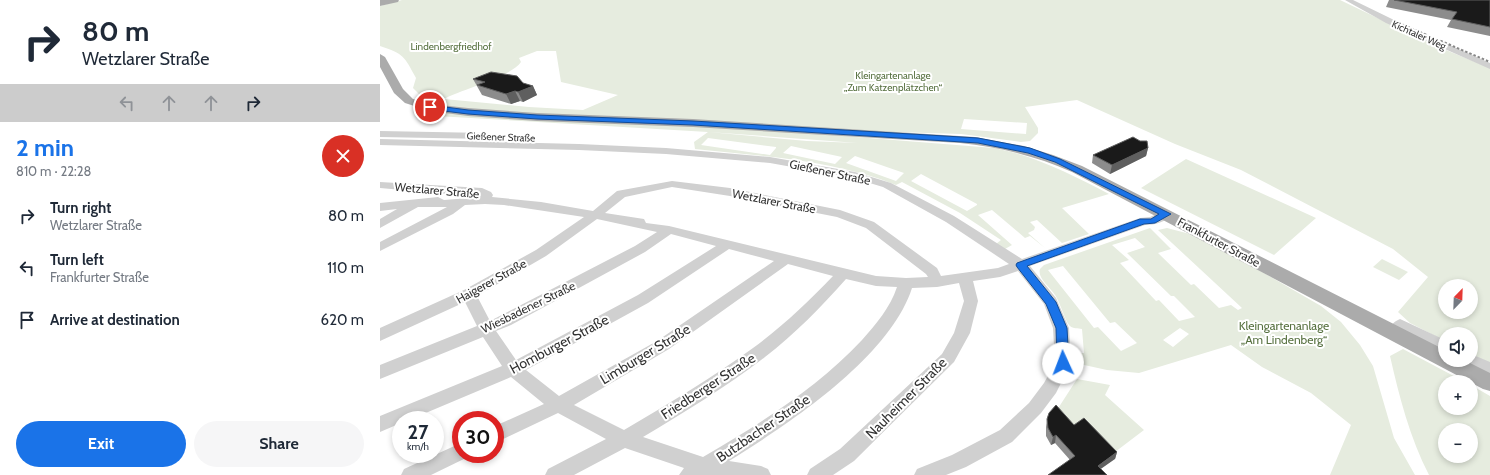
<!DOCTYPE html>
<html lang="en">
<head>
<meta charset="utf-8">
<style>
	:root { --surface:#fff; --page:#f6f6f7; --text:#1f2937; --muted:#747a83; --accent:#1a73e8 }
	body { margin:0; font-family:Cabin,sans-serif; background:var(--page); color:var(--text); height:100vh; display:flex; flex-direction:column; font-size:15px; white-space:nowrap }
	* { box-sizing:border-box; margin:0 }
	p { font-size:13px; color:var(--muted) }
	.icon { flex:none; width:22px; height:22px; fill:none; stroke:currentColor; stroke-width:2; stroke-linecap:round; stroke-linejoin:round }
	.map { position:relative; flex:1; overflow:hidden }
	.sheet { display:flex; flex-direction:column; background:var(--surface); width:380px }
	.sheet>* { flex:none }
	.banner { background:#fff; color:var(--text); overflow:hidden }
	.needle { width:26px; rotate:23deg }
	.tools { position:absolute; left:1058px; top:279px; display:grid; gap:8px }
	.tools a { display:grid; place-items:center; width:40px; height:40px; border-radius:50%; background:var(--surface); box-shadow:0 2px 6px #0003; font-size:20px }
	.speed { position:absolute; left:12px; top:411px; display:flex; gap:8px; font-size:20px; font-weight:700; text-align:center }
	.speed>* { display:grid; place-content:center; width:52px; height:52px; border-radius:50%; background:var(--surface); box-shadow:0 2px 6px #0003; line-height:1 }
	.speed small { font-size:10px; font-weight:400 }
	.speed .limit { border:6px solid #d22; background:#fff; color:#111 }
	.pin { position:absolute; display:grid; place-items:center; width:34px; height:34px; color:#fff; margin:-17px; border:2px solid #fff; border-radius:50%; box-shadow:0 1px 4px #0007 }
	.me { position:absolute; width:44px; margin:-22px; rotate:358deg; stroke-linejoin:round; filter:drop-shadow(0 0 3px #0008) }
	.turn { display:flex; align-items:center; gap:14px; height:84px; padding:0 16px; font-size:18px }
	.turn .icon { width:52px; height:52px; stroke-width:2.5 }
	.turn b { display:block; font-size:28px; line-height:34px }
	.lanes { display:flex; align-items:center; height:38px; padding:0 16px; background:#0003; justify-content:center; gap:20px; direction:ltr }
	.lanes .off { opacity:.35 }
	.round { display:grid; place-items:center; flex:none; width:42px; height:42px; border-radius:21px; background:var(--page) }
	.head { display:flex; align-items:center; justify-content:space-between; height:68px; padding:0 16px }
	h1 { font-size:24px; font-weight:700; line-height:30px; color:var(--accent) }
	.button { display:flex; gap:8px; margin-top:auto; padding:8px 16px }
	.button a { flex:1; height:46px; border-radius:24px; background:var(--accent); color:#fff; font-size:16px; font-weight:700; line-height:46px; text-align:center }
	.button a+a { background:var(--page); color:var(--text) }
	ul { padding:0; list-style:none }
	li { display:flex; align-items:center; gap:12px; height:52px; padding:0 16px }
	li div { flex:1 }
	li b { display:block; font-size:15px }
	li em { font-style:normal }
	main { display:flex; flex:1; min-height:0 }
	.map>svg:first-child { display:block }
	.green { fill:#e6ecdf; fill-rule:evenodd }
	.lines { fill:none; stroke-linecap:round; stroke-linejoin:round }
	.minor { fill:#d0d0d0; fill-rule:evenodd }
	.major { fill:#ababab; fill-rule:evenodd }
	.rail { stroke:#888; stroke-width:2; stroke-dasharray:2.5 2; stroke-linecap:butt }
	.wall { fill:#8c8c8c }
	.shaded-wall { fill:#5f5f5f }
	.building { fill:#1a1a1a; stroke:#5f5f5f }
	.route { fill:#1a73e8; stroke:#114b97 }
	.labels { text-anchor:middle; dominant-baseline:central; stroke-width:4; stroke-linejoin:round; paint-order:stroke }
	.far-street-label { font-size:10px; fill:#333; stroke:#fff }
	.far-park-label { font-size:10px; fill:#56703f; stroke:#fff }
	.street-label { font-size:12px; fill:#333; stroke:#fff }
	.park-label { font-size:12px; fill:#56703f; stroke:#fff }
	.near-street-label { font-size:14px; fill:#333; stroke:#fff }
</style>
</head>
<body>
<main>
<section class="sheet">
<div class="banner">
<div class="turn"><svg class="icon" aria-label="right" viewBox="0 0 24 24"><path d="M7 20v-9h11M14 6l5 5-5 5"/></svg><div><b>80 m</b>Wetzlarer Straße</div></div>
<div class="lanes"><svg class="icon off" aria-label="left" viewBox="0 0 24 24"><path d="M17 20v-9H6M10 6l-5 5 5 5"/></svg><svg class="icon off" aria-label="ahead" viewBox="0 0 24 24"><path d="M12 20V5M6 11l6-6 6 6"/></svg><svg class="icon off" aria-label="ahead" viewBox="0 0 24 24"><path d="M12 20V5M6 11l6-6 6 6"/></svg><svg class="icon" aria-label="right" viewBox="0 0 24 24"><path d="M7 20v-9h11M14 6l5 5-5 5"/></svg></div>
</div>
<div class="head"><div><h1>2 min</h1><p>810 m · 22:28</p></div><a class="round" style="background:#d93025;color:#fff"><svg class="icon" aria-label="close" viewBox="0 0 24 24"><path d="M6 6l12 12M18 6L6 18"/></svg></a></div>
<ul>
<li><svg class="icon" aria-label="right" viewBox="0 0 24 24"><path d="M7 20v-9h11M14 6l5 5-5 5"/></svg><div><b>Turn right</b><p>Wetzlarer Straße</p></div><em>80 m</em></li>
<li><svg class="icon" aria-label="left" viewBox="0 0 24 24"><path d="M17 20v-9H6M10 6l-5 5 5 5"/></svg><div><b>Turn left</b><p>Frankfurter Straße</p></div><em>110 m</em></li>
<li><svg class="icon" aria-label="arrive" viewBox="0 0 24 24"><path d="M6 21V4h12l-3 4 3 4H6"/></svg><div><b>Arrive at destination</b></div><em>620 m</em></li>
</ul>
<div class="button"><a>Exit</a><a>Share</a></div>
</section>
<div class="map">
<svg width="1110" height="475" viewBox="0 0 1110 475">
	<rect width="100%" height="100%" fill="#fff"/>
	<!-- green -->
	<path class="green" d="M22,0H960L1056,46L1110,68V363L1091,354V334H1065V341L1030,323L1018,312L1048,277L1013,249L861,170L795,144L697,100L645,107L658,128V133L650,141L641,142L581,134L514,132L160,115L53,105L62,99L39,94L33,88L36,78C24,56 24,54 0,46V6ZM157,51H176L181,82L238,95L203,110L149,107L64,99C82,89 131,77 141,62L139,58ZM584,119L647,123L646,134L581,129ZM1065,286H1091V312H1065Z
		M49,108L312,124L614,148C656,156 692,175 729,194L682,208L709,234L682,243L657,220L650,222L655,227L654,230L648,233L665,248L650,236L645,238L612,210L598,215L632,245L625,249L616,244L621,240L580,213L522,182L516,185C453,160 382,156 315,149L314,142L328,132L427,141L478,143L328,132L39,115ZM328,138L396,147V148L390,155L321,145ZM411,146L462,157L455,164L403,153ZM475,156L524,173L516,181L466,163ZM541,174L597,204V205L587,211L531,181Z
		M806,159L936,218L894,255L761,188Z
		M770,228L791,249L778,253L811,285L814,284L839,308L851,305L858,310L862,308L778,230L787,228L810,234L884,273L941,306L961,322L980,345L993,366L1014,438L1035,475H950L971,425L931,393L882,367L851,345L759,373L727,370L695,363L691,360V353H704L702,329C698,328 693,329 690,326C686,323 680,302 675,295C670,287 657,278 660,269L664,265ZM755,238L765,247L747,253L791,296H794L815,317L799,321L779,300L776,301L740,263L749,260L732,245ZM683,266L730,323L735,322L757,343L741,351L718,327L714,328L668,270ZM800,328L809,334L793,347L783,340Z
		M1002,259L1028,272L1019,280L993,267Z
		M1023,349L1085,382H1065V408H1091V385L1110,396V475H1049C1030,438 1019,396 1010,356ZM1065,430H1091V456H1065Z
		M697,379L730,385L725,395L764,430L735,452L694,426L677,410Z"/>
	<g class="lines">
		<!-- minor -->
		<path class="minor" d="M965,0H973L1012,19L1110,63V69L1006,23Z
			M0,131L106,133L111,136L106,139L0,137Z
			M0,139L199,144L286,148L390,157L475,172L511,183L574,216L642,259L760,218L770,217L786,210L790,211L792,214C787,222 774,225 765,225L650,266L676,298L689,328L691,363L676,393L661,413L632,442L586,467L566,475H534L537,469L572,455L620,430L649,403L664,383L675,363L673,328L664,304L638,271L620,277L593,281L598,301L590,333L574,362L474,461L453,475H427L430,469L460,449L562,354L574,333L584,301L579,283L557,287L532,288C510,357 409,424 349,461L381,466L388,469L391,475H299L304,468L245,448L194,475H165L168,469L226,439L178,413L115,443V426L164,404L131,377L29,420H21V423L0,432V416L122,366L103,337L0,379V365L97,326L85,302L0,341V328L84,290L156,250L204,217L124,205L105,204L85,205L73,214L0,251V242L67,207H38L0,228V219L17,209L0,211V203L58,197L64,200L101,197L0,188V182L102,188L111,192L113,195L112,197L161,202L213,211L237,191L292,181L350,188L460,210L494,222L557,268L561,276L618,268L629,264L566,222L503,187L473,178L390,163L286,154L199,150L0,145ZM292,187L350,196L457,217L486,228L546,274L548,277L526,278L496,276L289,226L266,223L264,219L225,213L245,197ZM217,219L277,232L255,246L110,321L97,296L166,256ZM291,234L336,246L258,295L136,360L116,331L131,325L265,252ZM349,249L394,261L277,341L179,396L146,370L268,303ZM408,264L453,276C428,302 402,327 373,348C332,378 288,404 244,430L194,405L289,349ZM466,279L496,286L517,287C510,308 496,324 482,340C437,388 380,424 323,457L263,437C305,412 346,387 385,357C415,334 441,307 466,279Z
			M1020,319L1065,340V353L1022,333C1018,338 1014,339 1008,337L1005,333C1009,327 1013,322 1020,319Z
			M1091,354L1110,362V376L1085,364L1083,360H1091Z
			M81,443V454H89L88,457L51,475H21L24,469Z"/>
		<!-- major -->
		<path class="major" d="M0,0H19L18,2L0,6Z
			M0,54L5,57L23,89L33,99L51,104L88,108L157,113L313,119L595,137L644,146L673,155L702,166L1065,350V360H1084L1110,373V391L1103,389L692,172C656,156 619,147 580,143L313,127L157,121L88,116L50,111L25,103L14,93L0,67Z"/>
		<!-- rail -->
		<path class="rail" d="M1019,23L1110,62"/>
	</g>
	<!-- wall -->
	<path class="wall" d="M1009,0H1110V36L1067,27L1071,20L1006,7Z
		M93,79L143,83L153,86L157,95L143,102L140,101L131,104L102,95Z
		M768,148L766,156L730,174L712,163L713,155Z
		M667,419L737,452L735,459L690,460L675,443L671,445L666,436V427Z"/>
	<!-- shaded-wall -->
	<path class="shaded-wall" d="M153,86L157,95L143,102L138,92Z
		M135,91L140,101L131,104L126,94Z
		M768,148L766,156L730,174L732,165Z
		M676,435L675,443L671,445L673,437Z
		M737,452L735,459L715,473L718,466Z"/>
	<!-- building -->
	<path class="building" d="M1014,0H1110V27L1072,19L1077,12Z
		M111,72L137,76L143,83L153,86L138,92L135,91L126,94L97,85L105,82L93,79Z
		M753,137L760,141H767L768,148L732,165L713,155Z
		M676,405L694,425L704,418L737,452L718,466L727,475H668L695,456L676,435L673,437L668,428L667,419L669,413Z"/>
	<!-- route -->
	<path class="route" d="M50,105L88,110L157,115L313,121L598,138L650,148L680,159L791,214L775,223L764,224L647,266L676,302L687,328L689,363L687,366L683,367L679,366L677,363L676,328L666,304L637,267L636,265L637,263L760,219H771L779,214L675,162L648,153L598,143L313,125L157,119L88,114L48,109L47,107Z"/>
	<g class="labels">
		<!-- far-street labels -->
		<g class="far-street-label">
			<text transform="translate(1039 35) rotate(24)">Kichtaler Weg</text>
			<text transform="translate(121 137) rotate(2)">Gießener Straße</text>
		</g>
		<!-- far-park labels -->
		<g class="far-park-label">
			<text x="71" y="46">Lindenbergfriedhof</text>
			<text x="513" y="75">Kleingartenanlage<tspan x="513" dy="12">„Zum Katzenplätzchen“</tspan></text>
		</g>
		<!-- street labels -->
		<g class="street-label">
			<text transform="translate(450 172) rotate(12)">Gießener Straße</text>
			<text transform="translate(57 190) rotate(5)">Wetzlarer Straße</text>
			<text transform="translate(394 201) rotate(11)">Wetzlarer Straße</text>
			<text transform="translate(839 242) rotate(28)">Frankfurter Straße</text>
			<text transform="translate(111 281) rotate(-29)">Haigerer Straße</text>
			<text transform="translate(148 307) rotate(-26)">Wiesbadener Straße</text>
		</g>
		<!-- park labels -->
		<g class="park-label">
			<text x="904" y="325">Kleingartenanlage<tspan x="904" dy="14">„Am Lindenberg“</tspan></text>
		</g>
		<!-- near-street labels -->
		<g class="near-street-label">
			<text transform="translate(179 344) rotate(-28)">Homburger Straße</text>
			<text transform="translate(265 354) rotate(-31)">Limburger Straße</text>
			<text transform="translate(328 386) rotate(-33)">Friedberger Straße</text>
			<text transform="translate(526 398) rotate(-45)">Nauheimer Straße</text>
			<text transform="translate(383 428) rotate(-34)">Butzbacher Straße</text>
		</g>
	</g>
</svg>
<div class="tools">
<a><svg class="needle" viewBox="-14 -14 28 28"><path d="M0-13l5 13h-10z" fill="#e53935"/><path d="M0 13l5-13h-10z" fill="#747a83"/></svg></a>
<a><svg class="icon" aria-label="sound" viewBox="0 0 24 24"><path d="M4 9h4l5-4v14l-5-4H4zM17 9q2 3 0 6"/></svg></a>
<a>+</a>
<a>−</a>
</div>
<div class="speed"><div>27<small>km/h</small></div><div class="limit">30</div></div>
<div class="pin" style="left:50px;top:107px;background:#d93025"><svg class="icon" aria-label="arrive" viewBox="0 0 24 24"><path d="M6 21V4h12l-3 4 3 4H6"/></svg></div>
<svg class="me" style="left:683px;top:363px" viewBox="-20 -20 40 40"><circle r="19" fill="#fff"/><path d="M0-13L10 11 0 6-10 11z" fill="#1a73e8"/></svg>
</div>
</main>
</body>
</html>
